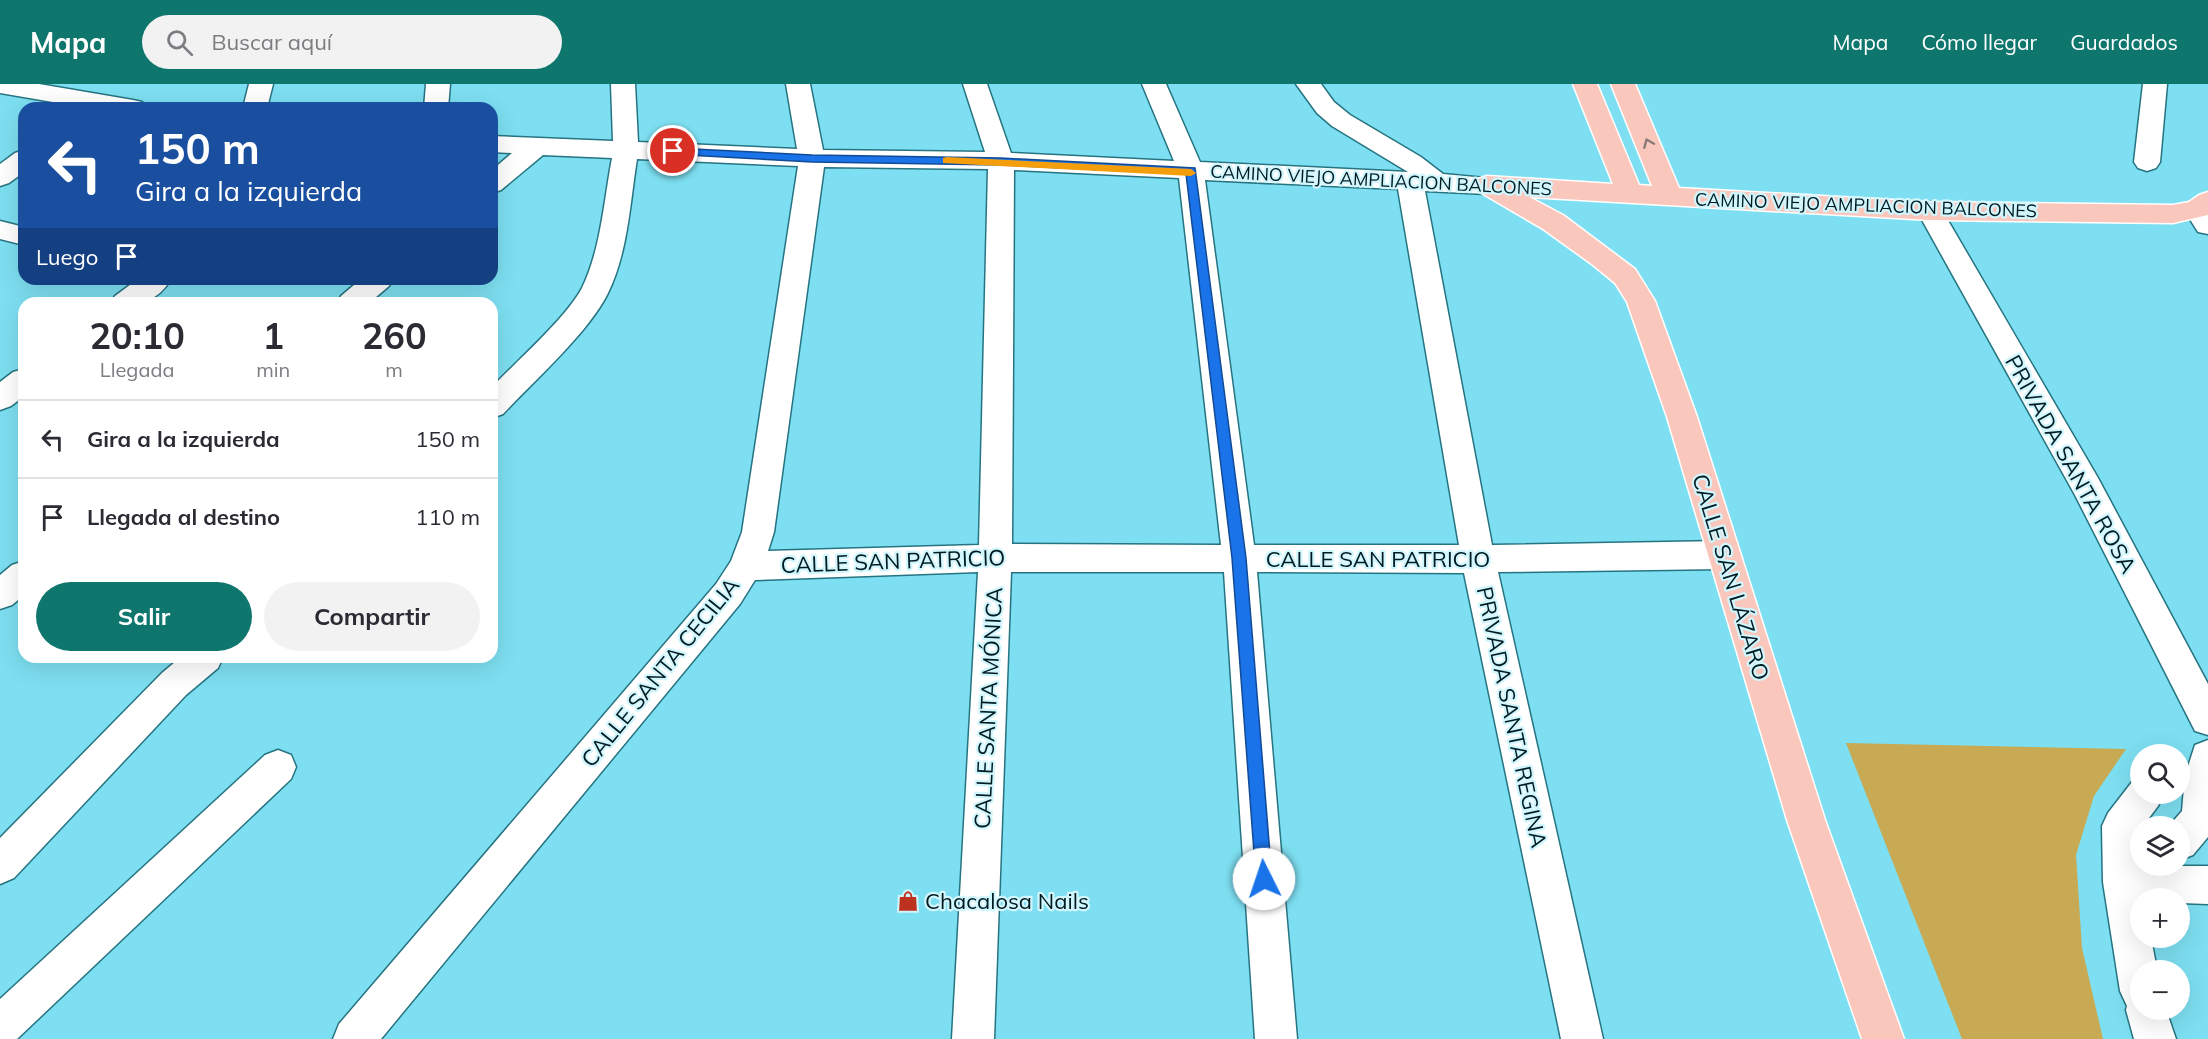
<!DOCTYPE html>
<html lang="es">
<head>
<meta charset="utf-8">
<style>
	:root { --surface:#fff; --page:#f2f2f3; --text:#2b2b33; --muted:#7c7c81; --line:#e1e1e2; --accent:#0f766e }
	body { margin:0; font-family:Mulish,sans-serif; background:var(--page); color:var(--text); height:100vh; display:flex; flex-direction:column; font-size:22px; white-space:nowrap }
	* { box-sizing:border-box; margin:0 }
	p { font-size:20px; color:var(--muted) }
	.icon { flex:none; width:33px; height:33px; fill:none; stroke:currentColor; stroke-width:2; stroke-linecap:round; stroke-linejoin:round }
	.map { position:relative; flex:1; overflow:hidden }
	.drawer { position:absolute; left:18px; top:213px; width:480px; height:366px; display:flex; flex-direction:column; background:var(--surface); border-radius:18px; box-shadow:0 6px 24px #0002 }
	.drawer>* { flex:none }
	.top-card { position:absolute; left:18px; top:18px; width:480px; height:183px; border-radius:18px; box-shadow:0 6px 24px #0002; background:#1a4fa0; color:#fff; overflow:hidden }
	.fabs { position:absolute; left:2130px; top:660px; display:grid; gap:12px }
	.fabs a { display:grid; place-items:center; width:60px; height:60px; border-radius:50%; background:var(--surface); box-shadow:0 6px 24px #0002; font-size:30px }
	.pin { position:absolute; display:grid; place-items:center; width:51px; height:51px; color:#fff; margin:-26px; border:3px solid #fff; border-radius:50%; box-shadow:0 2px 6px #0007 }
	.me { position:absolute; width:66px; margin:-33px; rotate:356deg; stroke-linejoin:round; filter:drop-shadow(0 0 4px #0008) }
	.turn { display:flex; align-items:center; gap:21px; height:126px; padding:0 18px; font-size:27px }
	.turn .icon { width:78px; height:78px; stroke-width:2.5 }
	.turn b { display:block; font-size:42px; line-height:51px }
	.then { display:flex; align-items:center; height:57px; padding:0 18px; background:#0003; gap:12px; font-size:22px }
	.eta { display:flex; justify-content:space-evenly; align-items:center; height:102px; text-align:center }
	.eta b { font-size:36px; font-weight:700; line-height:42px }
	.primary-button { display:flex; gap:12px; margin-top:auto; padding:12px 18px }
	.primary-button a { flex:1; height:69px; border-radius:36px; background:var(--accent); color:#fff; font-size:24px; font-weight:700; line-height:69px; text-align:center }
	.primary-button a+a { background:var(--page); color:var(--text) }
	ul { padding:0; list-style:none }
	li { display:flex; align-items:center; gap:18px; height:78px; padding:0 18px; border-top:2px solid var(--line) }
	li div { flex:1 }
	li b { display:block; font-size:22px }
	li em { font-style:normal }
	header { display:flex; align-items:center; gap:36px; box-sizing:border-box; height:84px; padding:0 30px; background:var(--accent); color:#fff }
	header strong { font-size:28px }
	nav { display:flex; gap:33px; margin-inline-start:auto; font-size:21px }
	.search { width:420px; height:54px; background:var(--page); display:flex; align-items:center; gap:15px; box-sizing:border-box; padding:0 21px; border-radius:33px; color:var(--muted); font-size:22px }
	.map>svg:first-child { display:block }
	.green { fill:#c8aa54 }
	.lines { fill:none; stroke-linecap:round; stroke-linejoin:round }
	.minor-casing { stroke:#267481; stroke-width:3 }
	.major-casing { stroke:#fff; stroke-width:3 }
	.minor { fill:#fff; fill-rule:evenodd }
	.major { fill:#fac7bd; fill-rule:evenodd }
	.oneway { stroke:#8a7a77 }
	.route { fill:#1a73e8; stroke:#114b97; stroke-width:1.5 }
	.slow { fill:#f59e0b }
	.labels { text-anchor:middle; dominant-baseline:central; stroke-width:4.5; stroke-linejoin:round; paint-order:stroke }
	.far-street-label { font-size:18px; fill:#001c22; stroke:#d2f6fd }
	.street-label { font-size:22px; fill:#001c22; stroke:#d2f6fd }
	.poi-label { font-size:22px; fill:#001c22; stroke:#d2f6fd; text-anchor:start }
</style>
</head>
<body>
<header>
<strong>Mapa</strong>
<div class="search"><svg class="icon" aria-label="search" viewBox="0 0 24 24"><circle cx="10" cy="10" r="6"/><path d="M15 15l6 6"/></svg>Buscar aquí</div>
<nav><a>Mapa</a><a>Cómo llegar</a><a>Guardados</a></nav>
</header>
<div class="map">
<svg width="2208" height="955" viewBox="0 0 2208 955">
	<rect width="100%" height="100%" fill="#7ddff1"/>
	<!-- green -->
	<path class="green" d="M1846,659L2126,665L2094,712L2076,771L2082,864L2103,955H1962Z"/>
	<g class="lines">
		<!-- minor casing -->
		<g class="minor-casing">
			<path id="minor" d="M0,0H39L133,16L142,18L145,24H88L0,9Z
				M249,0H273L267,24H243Z
				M426,0H450L448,24H424Z
				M611,0H635L638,58L797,65L786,0H810L823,66L985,68L963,0H987L1011,69L1174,77L1142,0H1166L1200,78L1408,88L1332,42L1317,29L1296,0H1321L1334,18L1350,31L1421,73L1443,90L1496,95L1500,101L1496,107L1487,110L1425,107L1492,461L1723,457L1735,461L1739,471L1735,481L1723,485L1498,488L1603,955H1561L1464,489L1257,488L1297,955H1255L1224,488H1011L994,955H952L978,488L755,496L740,520L381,955H333L339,940L716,500L731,477L742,448L798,82L637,75C630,119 628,168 608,209C589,248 534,297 503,330L492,334V303C517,277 566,234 582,204C601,165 604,116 612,74L543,71L501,106L492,109V86L512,69L492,68V52L613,57ZM824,83L988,85L979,461L768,467L774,448ZM1014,86L1179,94L1221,461L1012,460ZM1205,96L1398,105L1459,461H1254Z
				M2143,0H2167L2160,78L2156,84L2147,87L2138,84L2134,78Z
				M24,66V88L9,99L0,102V80L15,69Z
				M2197,117L2208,122V150L2198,148L2184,126L2188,120Z
				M1930,118L1939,121L2098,394L2208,600V651L2195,647L2075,411L1917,127L1921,121Z
				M0,137L24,143V161L0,155Z
				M138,195H171C156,221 137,219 111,219L115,212Z
				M361,195H393L389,202L369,219H337L341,212Z
				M24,285V312L11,322L0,326V298L13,288Z
				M24,477V511L12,521L0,525V491L12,481Z
				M181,573H223L218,584L186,611L14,794L0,800V754L162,589Z
				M2208,656V753L2193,771L2180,776V742H2169L2182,727L2185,692L2195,661Z
				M278,666L291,671L296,683L291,695L17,955H0V915L265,671Z
				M2140,694V710H2164L2158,722L2143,742H2140V782H2208V820L2180,819V814H2140V854H2151L2157,886H2140V926H2166L2176,955H2134L2126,926L2127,922L2120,907L2103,798L2102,742L2108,729L2132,698Z"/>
		</g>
		<!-- major casing -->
		<g class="major-casing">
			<path id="major" d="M1573,0H1597L1639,101L1652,102L1611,0H1635L1679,104L1930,118L2173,121L2189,118L2199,111L2208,108V131L2173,139L1930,136L1529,113L1563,131L1635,185L1655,217L1697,333L1825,736L1904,955H1862L1787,736L1667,333L1627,218L1615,199L1593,181L1543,145L1478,107L1474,101L1478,95L1487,92L1613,100Z"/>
		</g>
		<!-- minor -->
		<use href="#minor" class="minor"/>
		<!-- major -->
		<use href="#major" class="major"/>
	</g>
	<!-- one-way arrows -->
	<defs><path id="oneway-chevron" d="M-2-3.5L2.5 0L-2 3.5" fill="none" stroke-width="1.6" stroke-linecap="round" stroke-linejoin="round" transform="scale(1.5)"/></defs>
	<use class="oneway" href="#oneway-chevron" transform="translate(1648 59) rotate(-113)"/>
	<!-- route -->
	<path class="route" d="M673,64L812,71L1001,74L1195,84L1246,474L1272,795L1270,800L1264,803L1258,800L1256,795L1232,474L1186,90L1001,81L812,78L669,70L667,67Z"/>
	<!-- slow -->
	<path class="slow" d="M947,73L1191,85L1196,89L1191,92L943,79V74Z"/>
	<!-- icons -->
	<defs>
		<g id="shop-bare" transform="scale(1.62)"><path d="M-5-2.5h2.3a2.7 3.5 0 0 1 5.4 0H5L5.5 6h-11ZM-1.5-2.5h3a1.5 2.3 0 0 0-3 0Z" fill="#bd311f" stroke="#d2f6fd" stroke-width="2.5" paint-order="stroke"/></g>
	</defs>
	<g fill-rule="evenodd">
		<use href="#shop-bare" x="908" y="817"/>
	</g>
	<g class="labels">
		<!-- far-street labels -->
		<g class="far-street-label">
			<text transform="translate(1381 96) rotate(3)">CAMINO VIEJO AMPLIACION BALCONES</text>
			<text transform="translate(1866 121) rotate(2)">CAMINO VIEJO AMPLIACION BALCONES</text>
		</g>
		<!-- street labels -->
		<g class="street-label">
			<text transform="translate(2071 380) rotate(61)">PRIVADA SANTA ROSA</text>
			<text x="1378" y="475">CALLE SAN PATRICIO</text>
			<text transform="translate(893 477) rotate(-2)">CALLE SAN PATRICIO</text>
			<text transform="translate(1731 493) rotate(73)">CALLE SAN LÁZARO</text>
			<text transform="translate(660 588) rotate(-51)">CALLE SANTA CECILIA</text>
			<text transform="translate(988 624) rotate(-87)">CALLE SANTA MÓNICA</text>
			<text transform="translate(1512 633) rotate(78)">PRIVADA SANTA REGINA</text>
		</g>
		<!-- poi labels -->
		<g class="poi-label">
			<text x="925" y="817">Chacalosa Nails</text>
		</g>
	</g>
</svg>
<div class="fabs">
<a><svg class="icon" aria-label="search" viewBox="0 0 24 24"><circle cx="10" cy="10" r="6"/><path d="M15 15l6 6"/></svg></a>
<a><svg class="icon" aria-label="layers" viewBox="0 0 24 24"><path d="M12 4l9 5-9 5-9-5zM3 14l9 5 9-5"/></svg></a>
<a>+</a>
<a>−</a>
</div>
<div class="pin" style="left:673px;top:67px;background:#d93025"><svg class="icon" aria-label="arrive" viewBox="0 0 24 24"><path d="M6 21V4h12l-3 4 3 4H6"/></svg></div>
<svg class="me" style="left:1264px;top:795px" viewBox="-20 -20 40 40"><circle r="19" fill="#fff"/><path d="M0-13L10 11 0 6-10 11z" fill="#1a73e8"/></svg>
<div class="top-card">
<div class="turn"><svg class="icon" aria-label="left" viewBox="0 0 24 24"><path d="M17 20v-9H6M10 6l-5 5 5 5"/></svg><div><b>150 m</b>Gira a la izquierda</div></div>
<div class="then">Luego<svg class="icon" aria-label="arrive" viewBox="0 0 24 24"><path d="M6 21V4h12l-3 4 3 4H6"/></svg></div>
</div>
<section class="drawer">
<div class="eta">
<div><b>20:10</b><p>Llegada</p></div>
<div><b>1</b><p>min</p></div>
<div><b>260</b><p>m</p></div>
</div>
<ul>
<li><svg class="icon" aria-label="left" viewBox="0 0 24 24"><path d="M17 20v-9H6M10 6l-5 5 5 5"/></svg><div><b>Gira a la izquierda</b></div><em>150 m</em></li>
<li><svg class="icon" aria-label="arrive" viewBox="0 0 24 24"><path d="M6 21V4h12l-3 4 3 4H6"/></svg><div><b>Llegada al destino</b></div><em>110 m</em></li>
</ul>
<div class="primary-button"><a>Salir</a><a>Compartir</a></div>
</section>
</div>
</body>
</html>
